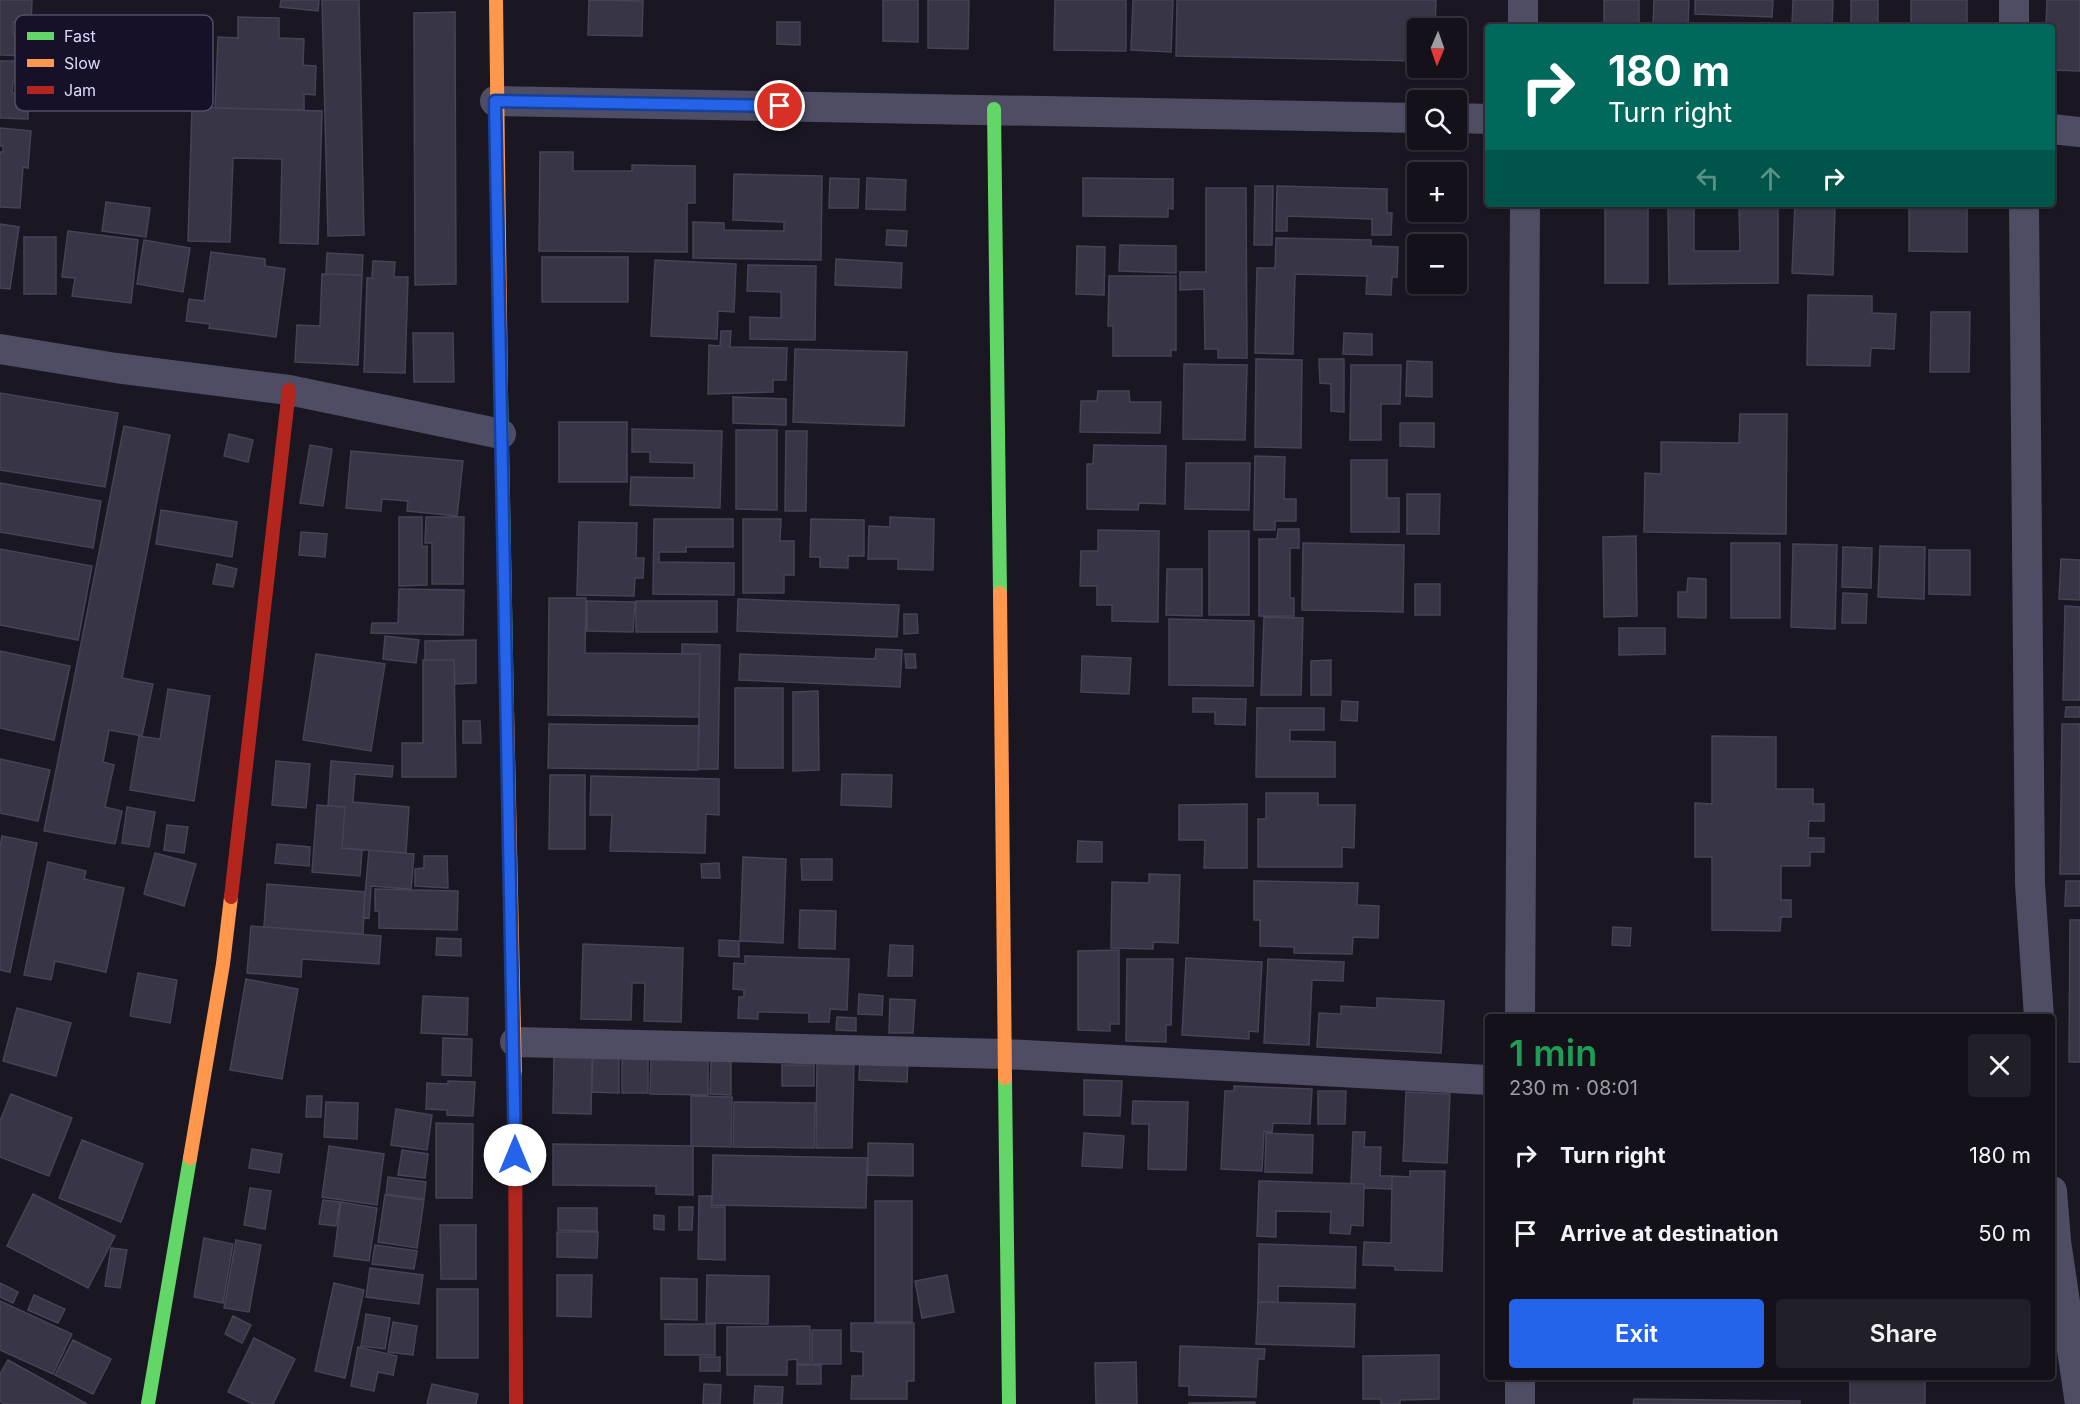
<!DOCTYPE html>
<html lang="en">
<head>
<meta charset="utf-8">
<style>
	:root { --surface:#14111a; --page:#211f27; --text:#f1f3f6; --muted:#9d9da2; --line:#333139; --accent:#2563eb }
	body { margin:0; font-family:Inter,sans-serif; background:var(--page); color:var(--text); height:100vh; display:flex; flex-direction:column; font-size:22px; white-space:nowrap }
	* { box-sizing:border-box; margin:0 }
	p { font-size:20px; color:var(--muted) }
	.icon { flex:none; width:33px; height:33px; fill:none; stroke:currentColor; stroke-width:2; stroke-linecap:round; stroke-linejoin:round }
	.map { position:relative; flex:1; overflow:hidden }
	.drawer { position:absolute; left:1485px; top:1014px; width:570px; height:366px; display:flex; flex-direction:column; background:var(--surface); border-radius:6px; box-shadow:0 2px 4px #0004,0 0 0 2px var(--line) }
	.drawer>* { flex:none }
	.banner { position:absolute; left:1485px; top:24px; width:570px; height:183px; border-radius:6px; box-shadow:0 2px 4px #0004,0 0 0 2px var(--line); background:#00695c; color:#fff; overflow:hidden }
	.needle { width:39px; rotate:182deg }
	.fabs { position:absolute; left:1407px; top:18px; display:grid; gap:12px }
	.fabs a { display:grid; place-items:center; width:60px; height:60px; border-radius:6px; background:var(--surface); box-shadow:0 2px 4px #0004,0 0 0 2px var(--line); font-size:30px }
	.pin { position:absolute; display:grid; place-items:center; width:51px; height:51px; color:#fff; margin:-26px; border:3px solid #fff; border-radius:50%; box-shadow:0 2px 6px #0007 }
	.me { position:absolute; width:66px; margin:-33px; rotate:0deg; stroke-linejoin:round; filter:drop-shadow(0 0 4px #0008) }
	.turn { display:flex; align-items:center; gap:21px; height:126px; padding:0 24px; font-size:27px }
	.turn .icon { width:78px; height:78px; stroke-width:2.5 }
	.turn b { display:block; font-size:42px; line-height:51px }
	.lanes { display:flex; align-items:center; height:57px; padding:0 24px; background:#0003; justify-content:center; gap:30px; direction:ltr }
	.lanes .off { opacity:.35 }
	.round { display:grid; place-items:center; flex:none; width:63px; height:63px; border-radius:6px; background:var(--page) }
	.summary { display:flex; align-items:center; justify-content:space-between; height:102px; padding:0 24px }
	h1 { font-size:36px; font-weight:600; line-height:45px; color:#1e9e55 }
	.button { display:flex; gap:12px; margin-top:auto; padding:12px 24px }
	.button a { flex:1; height:69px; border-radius:6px; background:var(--accent); color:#fff; font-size:24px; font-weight:600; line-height:69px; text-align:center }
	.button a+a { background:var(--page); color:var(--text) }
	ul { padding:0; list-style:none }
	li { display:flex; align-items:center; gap:18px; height:78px; padding:0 24px }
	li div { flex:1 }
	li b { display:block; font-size:22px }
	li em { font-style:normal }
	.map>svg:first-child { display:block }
	.building { fill:#383546; stroke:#474257; stroke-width:1.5 }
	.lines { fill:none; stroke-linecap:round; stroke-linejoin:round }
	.street { stroke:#4e4d64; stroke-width:30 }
	.fast { stroke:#63d668; stroke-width:14 }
	.slow { stroke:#ff974d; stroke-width:14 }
	.jam { stroke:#b3261e; stroke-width:14 }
	.route-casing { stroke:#184099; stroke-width:15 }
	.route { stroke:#2563eb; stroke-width:10 }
	.key { fill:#161129; stroke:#524d69; stroke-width:1.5 }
	.key-label { font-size:16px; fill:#dfdafe }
</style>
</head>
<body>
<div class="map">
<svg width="2080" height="1404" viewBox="0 0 2080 1404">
	<rect width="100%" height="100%" fill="#1a1723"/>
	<!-- building -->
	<path class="building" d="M0,0H32L31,23L13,22V33L31,34L30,56L0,55Z
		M281,0H319L318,11L280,7Z
		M322,0H359L364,235L328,236Z
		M589,0L643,1L642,36L588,35Z
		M883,0H918V42L883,41Z
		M928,0H969L968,49L928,48Z
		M1055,0H1126V51L1054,50Z
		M1133,0H1173L1171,52L1131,50Z
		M1177,0H1436L1435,28H1418V61L1176,56Z
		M1604,0H1639V27H1604Z
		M1654,0H1689L1688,27H1653Z
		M1695,0H1773L1772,17L1695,14Z
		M1793,0H1833L1832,27H1792Z
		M1851,0H1878V27H1851Z
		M1911,0H1967V27H1911Z
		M2047,0H2080V71L2052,70V27H2046Z
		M455,12L456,284L415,285L414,13Z
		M238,17L279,18V38L304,39L303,65L316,66L315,95L304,94V110L215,108L218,37L238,38Z
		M777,22H800V45L777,44Z
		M0,61H29V82H13L12,93H28V119L0,118Z
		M192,107L322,111L318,244L280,243L282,159L233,158L230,242L188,241Z
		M0,128L31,131L28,168L23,167L20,208L0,207V152H3V146H0Z
		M540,152H573V171H632V165L695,166V203H687V252L539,251Z
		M734,174L822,176L821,260L693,258V222L724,223V230L784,231V222L733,220Z
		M830,178L859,179L858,208H829Z
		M867,178L906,180L905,210L866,209Z
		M1083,178L1173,179V209L1168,208V217L1083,216Z
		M1255,186H1273L1272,245H1254Z
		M1277,186L1387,189V213H1392L1391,235H1372V219L1287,216V231H1276Z
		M1206,188H1246L1247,358H1218V349H1205L1204,289L1180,290V272H1206Z
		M106,202L150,208L146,237L102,231Z
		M1605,204H1648V283H1605Z
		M1668,204H1694V251H1740L1739,204H1778V283L1669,284Z
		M1795,204H1835L1833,275L1792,273Z
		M1909,204H1967V252L1909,251Z
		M0,224L19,227L10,289L0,288Z
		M887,230L907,231L906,246L886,245Z
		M68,231L138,240L131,303L72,296L75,278L62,277Z
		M24,237H56V294H24Z
		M1276,238L1371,240V246L1398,247L1397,277H1392L1391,295L1366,294L1367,276L1295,274L1293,354L1255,353L1257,268H1275Z
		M144,240L190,248L183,292L137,284Z
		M1120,245L1176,246V273L1119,271Z
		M1077,246L1105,247L1104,295L1076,294Z
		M211,252L265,259V266L285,269L276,337L209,328L210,324L186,321L189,299L204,301Z
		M327,253L363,255L362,275L326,274Z
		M542,257H628V302H542Z
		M836,259L902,263L901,288L835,285Z
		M655,260L736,264L734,312L718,311L717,339L651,336Z
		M373,261L395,262L394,277H408L405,373L364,372L367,278H372Z
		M748,265L816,266L815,340L750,339V317L781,318V292L747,291Z
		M322,274L362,275L358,365L295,362L297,325L320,326Z
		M1109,276H1176V350H1171V356H1113V326H1108Z
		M1808,295L1872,296V313L1896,314L1894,349L1871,348L1870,366L1807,365Z
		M1931,312H1970L1969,372H1930Z
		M721,331H731L730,347L787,348L786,380H773V392L708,394L709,345L720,346Z
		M413,333H453L454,382H414Z
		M1344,333L1372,334V355L1343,354Z
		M795,349L907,352L904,426L793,422Z
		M1256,359L1302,360L1301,448L1255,447Z
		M1319,359H1344V412L1331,411V384L1320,383Z
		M1407,361L1432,362V397L1406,396Z
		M1184,364L1247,365L1245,440L1183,439Z
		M1351,365H1401L1400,404H1381V440H1350Z
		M1098,391H1129L1130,402H1161L1160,433L1080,432L1081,401H1097Z
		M0,393L118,413L105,487L0,470Z
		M733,397L786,399V425L733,423Z
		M1740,414H1787L1786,534L1644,532L1645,473L1661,474V442L1739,443Z
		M559,422H627V482H559Z
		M1400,423H1434V447L1400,446Z
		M124,426L170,435L122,678L153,684L142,736L109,730L103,762L114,765L105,807L122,811L115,844L44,831Z
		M632,429L722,431L720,508L630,505L631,477L694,478V463L650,462V452H632Z
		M736,430H777V510L736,509Z
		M786,431H807L806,511H785Z
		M229,434L253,440L248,462L224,456Z
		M310,445L332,449L323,506L300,503Z
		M1094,445L1166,446L1165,504L1139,503L1138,510L1087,509V464H1093Z
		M351,451L463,461L457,516L407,511L408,501L382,499L381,511L346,508Z
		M1255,456L1285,457L1284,499H1296V521H1275V530H1254Z
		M1351,460H1387V498H1399V532H1351Z
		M1186,463H1250L1249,510L1185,509Z
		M0,483L101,501L93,548L0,532Z
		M1407,494H1440L1439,534H1407Z
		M161,510L237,522L232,557L156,544Z
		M399,517H422V547L427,546V585L399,586Z
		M426,517H464L463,584H432V543H425Z
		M890,517L934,519L933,570L898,569V559H868L869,526L890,527Z
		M654,519H733V547H686V552H659V562L734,563V595L653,594Z
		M743,519H781L780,541H794V575H784V593H743Z
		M811,519L864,520V556H848V568L820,567V557H810Z
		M579,522L637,523L636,558H644L643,578H635L634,596L577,595Z
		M1278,529H1299V548H1290V598H1294V616H1259V539H1277Z
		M1098,530L1159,531L1158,622L1112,621V605H1097V586H1080L1081,551H1098Z
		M1209,531H1249V615H1209Z
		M301,532L327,534L325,557L299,555Z
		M1636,536L1637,616L1604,617L1603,537Z
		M1303,543L1404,545L1403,612L1302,610Z
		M1731,543H1780V618H1731Z
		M1793,544L1837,545L1835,629L1791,627Z
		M1880,546L1925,547L1924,599L1878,597Z
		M1843,547L1872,548L1871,588L1842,587Z
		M0,549L92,566L78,640L0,625Z
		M1929,550H1970V595L1929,594Z
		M2061,559L2080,560V600L2059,599Z
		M217,564L237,569L233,587L213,584Z
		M1167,569H1202V616L1166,615Z
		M1688,578L1706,579V618L1678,617V592H1687Z
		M1415,584H1440V615H1415Z
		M399,589L464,590L463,635L371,633L372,623H398Z
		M1843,593L1867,594L1866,623H1842Z
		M549,598H586L585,653L700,654L699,717L548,715Z
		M738,599L899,605L897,637L737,631Z
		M587,601L635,602L633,632L587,631Z
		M636,601H717V632H636Z
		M2065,606L2080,607V700H2063Z
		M904,614H917L918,633L904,634Z
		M1264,617L1303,618L1301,695H1261Z
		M1169,619L1254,621L1253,686L1169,685Z
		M1619,628H1665V654L1619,655Z
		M385,636L419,640L416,663L383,659Z
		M476,640V683L455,684L454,660H425V641Z
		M682,644L720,645L718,769H698L700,654H682Z
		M876,649L902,650L900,687L739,680L740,654L875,659Z
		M0,651L70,666L54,740L0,728Z
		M316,654L385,664L371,751L303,740Z
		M905,654H915L916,668H906Z
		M1082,656L1131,658L1129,694L1081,692Z
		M423,660H454L456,777H402V743H423Z
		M1331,660V695H1311V661Z
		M735,688H783V768H735Z
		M168,689L210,696L194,801L130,790L139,736L160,739Z
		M818,691L819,770L793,771V692Z
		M1193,698L1246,699L1245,725L1215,724V712H1193Z
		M1342,701L1358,702L1357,721L1341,720Z
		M2066,707H2080V717H2065Z
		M1257,708H1324V730H1290V741L1335,742V777H1256Z
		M463,721H480L481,743H463Z
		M549,724L699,726L698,770L548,768Z
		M2062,724H2080V874H2060Z
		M1712,736L1776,737V789H1813V804H1824V821H1809L1808,838H1824V852H1810V866H1781V900H1791V917H1781L1780,931L1712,930V857H1695V803L1712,804Z
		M0,759L50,770L38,821L0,813Z
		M276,761L310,764L306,808L272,805Z
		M331,761L393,766L392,777L355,774L353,802L409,807L406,853L342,848L345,807L328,806Z
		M842,774L892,775L891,807L841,805Z
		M550,775H585V849H549Z
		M591,776L719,779V815L706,814L705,853L610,851L612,815H590Z
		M1266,793H1318V805H1355L1354,848L1342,847V867H1258V819H1266Z
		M1247,804V868H1204L1205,840H1179V805Z
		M317,805L345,807L342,848L362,850L360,876L312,872Z
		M127,807L155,812L149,847L122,843Z
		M167,825L188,827L184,853L164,850Z
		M2,836L37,843L10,972L0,970V847Z
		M1078,841L1102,842V862H1077Z
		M277,844L310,847L309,866L275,863Z
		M369,850L414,854L411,889L371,886L369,918L363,917Z
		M155,853L196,864L184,906L144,894Z
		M424,856H447L448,888L415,886V869L424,868Z
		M743,857L786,859L783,943L740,941Z
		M801,859H832V880H802Z
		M48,862L86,871L84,879L124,888L106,972L55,961L51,980L24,975Z
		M719,863L720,878H702L701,864Z
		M1149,874L1180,875L1178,943L1153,942V949L1111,948L1112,882L1149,883Z
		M1254,881L1358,883L1357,905L1379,906L1378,938L1353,937L1352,954L1294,953V947L1260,946V920H1254Z
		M2066,881H2080V906H2065Z
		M267,884L365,892L363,934L264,927Z
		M375,889L458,891L457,930L379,928V911H375Z
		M800,910L836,911L835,949L799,948Z
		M2070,920H2080V1062H2069Z
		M251,926L381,936L379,964L302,959L301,977L247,973Z
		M1613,927L1631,928L1630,946L1612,945Z
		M437,938L461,939V956L436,955Z
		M719,940L739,941V957L719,956Z
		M583,944L683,948L681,1022L644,1021L645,983H632L631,1020L581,1019Z
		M890,945L913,946L912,976H888Z
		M1119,950V1024H1110V1031L1078,1030V951Z
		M745,956L849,959L847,1010L830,1009L829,1022H809V1013L758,1012V1019L738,1018L739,997H744V990L733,989L734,963L745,964Z
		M1186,958L1262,962L1258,1032L1249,1031V1039L1182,1035Z
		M1127,959H1173L1171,1025H1166V1042L1126,1041Z
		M1268,959L1344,962L1343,981L1312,980L1309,1045L1264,1043Z
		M138,973L177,980L170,1023L130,1016Z
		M246,979L298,989L282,1079L230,1070Z
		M859,994L883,996L882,1015L858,1014Z
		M423,996L468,998L467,1035L421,1033Z
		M1377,998L1444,1001L1441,1053L1317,1047L1319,1013L1341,1014V1006L1377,1008Z
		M890,999L915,1000L913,1033H889Z
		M17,1008L71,1023L56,1076L3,1061Z
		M837,1017L856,1018V1031L836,1030Z
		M443,1038L472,1039L471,1076L442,1075Z
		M554,1056H592L591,1114L553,1113Z
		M593,1056L619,1057V1093L592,1092Z
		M651,1057L708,1059V1095L650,1094Z
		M622,1058H648V1093H622Z
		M860,1058L908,1060L907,1082L859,1080Z
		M711,1061H731V1095L710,1094Z
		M817,1061L854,1062L852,1148H816Z
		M782,1065H814V1086H782Z
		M1084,1080L1122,1081L1120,1116L1084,1115Z
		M448,1081L475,1082L473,1116L447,1115V1110L426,1109L427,1083L448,1084Z
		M1234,1086L1312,1089L1310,1124L1273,1123L1272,1132L1264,1131L1262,1171L1221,1169L1225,1091H1234Z
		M1318,1091H1346L1345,1124H1318Z
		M1406,1092L1450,1094L1447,1163L1403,1161Z
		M11,1094L72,1118L49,1176L0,1157V1121Z
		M307,1096H322L321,1117H306Z
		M691,1096L732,1097L731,1147L691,1146Z
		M1133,1101L1188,1102L1186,1170L1148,1169L1149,1124H1132Z
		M326,1102L358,1103L357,1139L324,1137Z
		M734,1102L815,1103L814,1148L733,1147Z
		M396,1109L432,1115L427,1150L391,1145Z
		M436,1123L473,1124L472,1198H436Z
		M1353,1132H1365L1364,1147H1381L1380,1176H1392V1189L1364,1188V1184H1351Z
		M1084,1133L1124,1136L1122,1168L1082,1166Z
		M1266,1133L1313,1135L1312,1173L1265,1172Z
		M82,1140L143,1164L121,1222L59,1198Z
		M868,1143L913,1144V1176L868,1175Z
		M553,1144L693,1146V1195L656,1194V1186L553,1185Z
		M329,1146L384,1154L377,1205L322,1197Z
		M252,1149L282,1154L279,1173L249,1168Z
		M402,1150L428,1154L425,1178L398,1175Z
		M713,1155L867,1158L866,1208L712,1205Z
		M1410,1171H1445L1442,1271L1395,1270V1266L1363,1265L1364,1242L1391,1243L1392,1176L1410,1177Z
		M388,1177L426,1182L424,1199L386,1194Z
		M1259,1181L1364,1184L1363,1226L1351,1225L1350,1234L1330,1233L1331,1212L1276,1211V1237L1257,1236Z
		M250,1188L271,1191L265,1229L244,1225Z
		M33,1194L115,1236L88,1288L7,1246Z
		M385,1195L424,1200L417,1248L378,1242Z
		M699,1196H712L711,1207H725V1260L698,1259Z
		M323,1200L340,1202L336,1226L319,1224Z
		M875,1201H912V1322H875Z
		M341,1202L377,1208L369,1261L334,1256Z
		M679,1207H693L692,1230H679Z
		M558,1208H597V1231L558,1230Z
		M654,1215L664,1216V1230L654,1229Z
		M440,1225H476V1279H441Z
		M557,1232H598L597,1258L557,1257Z
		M204,1238L233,1244L223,1303L194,1297Z
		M236,1240L261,1245L249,1312L224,1308Z
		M1259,1244L1356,1247L1355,1288L1278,1286V1302H1258Z
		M375,1245L417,1251L414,1269L372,1264Z
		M111,1248L127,1250L120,1288L105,1286Z
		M370,1268L423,1275L419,1304L366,1297Z
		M557,1275H592L591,1317L557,1316Z
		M707,1275L769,1276L768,1324L706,1323Z
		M947,1275L954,1312L922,1318L915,1281Z
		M661,1278L697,1279V1320L661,1319Z
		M0,1283L18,1292L13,1303L0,1297Z
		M334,1283L364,1290L345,1378L315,1371Z
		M437,1289H478V1358H437Z
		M34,1295L65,1309L58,1323L28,1310Z
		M0,1301L72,1334L53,1374L0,1350Z
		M1258,1302L1355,1304L1354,1347L1256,1344Z
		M366,1314L390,1318L385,1349L361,1346Z
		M233,1316L251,1325L242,1343L225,1334Z
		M393,1322L417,1326L413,1355L388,1352Z
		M851,1323H914V1381H907V1399H851L852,1376H863V1352L851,1351Z
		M665,1324H715V1355H665Z
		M810,1326V1364H797V1359L787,1360V1375H727V1327Z
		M812,1330H841V1364H812Z
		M254,1338L295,1359L273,1404H253L228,1392Z
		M73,1340L111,1359L93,1394L55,1375Z
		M1180,1346L1265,1349L1264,1359H1258L1256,1397L1189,1395V1386H1179Z
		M358,1347L397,1356L393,1375L378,1372L374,1391L351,1386Z
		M1439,1355V1399L1400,1400V1404H1381V1399H1363V1356Z
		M700,1357H720V1371H700Z
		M8,1360L87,1404H4L0,1401V1374Z
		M1136,1362L1137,1404H1096L1095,1363Z
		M797,1365H821V1384H797Z
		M1850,1377H1925V1404H1850Z
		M432,1384L478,1394L476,1404H427Z
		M704,1384L721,1385L720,1404H703Z
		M755,1386L783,1387L782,1404H754Z
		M1634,1399L1800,1401V1404H1633Z
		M1255,1402V1404H1189V1403Z"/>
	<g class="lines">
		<!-- street -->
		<path class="street" d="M1523,0V27
			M2014,0V27
			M495,101L1418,118
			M1456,118L1488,119
			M2052,129L2080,132
			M2024,204L2030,884L2039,1017
			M0,349L116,368L289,390L501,434
			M1520,1017L1525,204
			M515,1042L1005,1054L1488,1080
			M2052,1191L2056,1241L2080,1404
			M1520,1404V1377"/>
		<!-- fast -->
		<path class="fast" d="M994,109L1000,593
			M501,392L507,708
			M1005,1078L1009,1404
			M148,1404L190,1158"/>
		<!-- slow -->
		<path class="slow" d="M496,0L501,392
			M1000,593L1005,1078
			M507,708L515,1075
			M190,1158L223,964L231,897"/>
		<!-- jam -->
		<path class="jam" d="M231,897L289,390
			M515,1075L516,1404"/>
	</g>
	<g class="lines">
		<!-- route casing -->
		<g class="route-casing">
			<path id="route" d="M515,1155L495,101L780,106"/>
		</g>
		<!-- route -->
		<use href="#route" class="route"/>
	</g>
	<!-- legend -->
	<rect x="15" y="15" width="198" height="96" rx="9" class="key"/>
	<rect x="27" y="32" width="27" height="8" fill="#63d668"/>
	<rect x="27" y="59" width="27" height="8" fill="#ff974d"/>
	<rect x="27" y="86" width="27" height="8" fill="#b3261e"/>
	<g class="key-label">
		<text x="64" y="42">Fast</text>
		<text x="64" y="69">Slow</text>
		<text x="64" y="96">Jam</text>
	</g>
</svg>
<div class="fabs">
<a><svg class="needle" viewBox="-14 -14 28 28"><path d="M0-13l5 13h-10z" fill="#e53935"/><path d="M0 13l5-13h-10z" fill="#9d9da2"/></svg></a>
<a><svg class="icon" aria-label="search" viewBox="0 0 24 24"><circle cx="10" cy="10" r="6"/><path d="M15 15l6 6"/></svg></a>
<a>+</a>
<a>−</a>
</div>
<div class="pin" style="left:780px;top:106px;background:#d93025"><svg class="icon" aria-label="arrive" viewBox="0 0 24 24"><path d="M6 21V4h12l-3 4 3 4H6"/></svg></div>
<svg class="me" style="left:515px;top:1155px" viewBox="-20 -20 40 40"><circle r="19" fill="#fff"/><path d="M0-13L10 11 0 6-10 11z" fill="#2563eb"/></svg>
<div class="banner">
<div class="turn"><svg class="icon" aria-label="right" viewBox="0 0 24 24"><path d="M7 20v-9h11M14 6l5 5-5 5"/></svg><div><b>180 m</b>Turn right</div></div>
<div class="lanes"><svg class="icon off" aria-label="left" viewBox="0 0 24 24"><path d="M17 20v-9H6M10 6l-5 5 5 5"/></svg><svg class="icon off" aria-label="ahead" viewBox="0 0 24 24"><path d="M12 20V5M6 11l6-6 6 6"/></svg><svg class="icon" aria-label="right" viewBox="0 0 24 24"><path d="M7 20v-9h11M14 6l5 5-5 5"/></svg></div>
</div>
<section class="drawer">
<div class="summary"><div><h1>1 min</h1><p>230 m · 08:01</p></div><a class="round"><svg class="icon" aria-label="close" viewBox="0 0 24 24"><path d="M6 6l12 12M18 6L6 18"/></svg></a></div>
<ul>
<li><svg class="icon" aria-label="right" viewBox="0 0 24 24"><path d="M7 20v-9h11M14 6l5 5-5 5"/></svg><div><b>Turn right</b></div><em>180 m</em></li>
<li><svg class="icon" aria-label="arrive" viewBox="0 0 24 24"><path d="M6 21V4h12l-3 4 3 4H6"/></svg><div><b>Arrive at destination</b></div><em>50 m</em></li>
</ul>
<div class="button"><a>Exit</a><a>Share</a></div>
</section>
</div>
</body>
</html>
